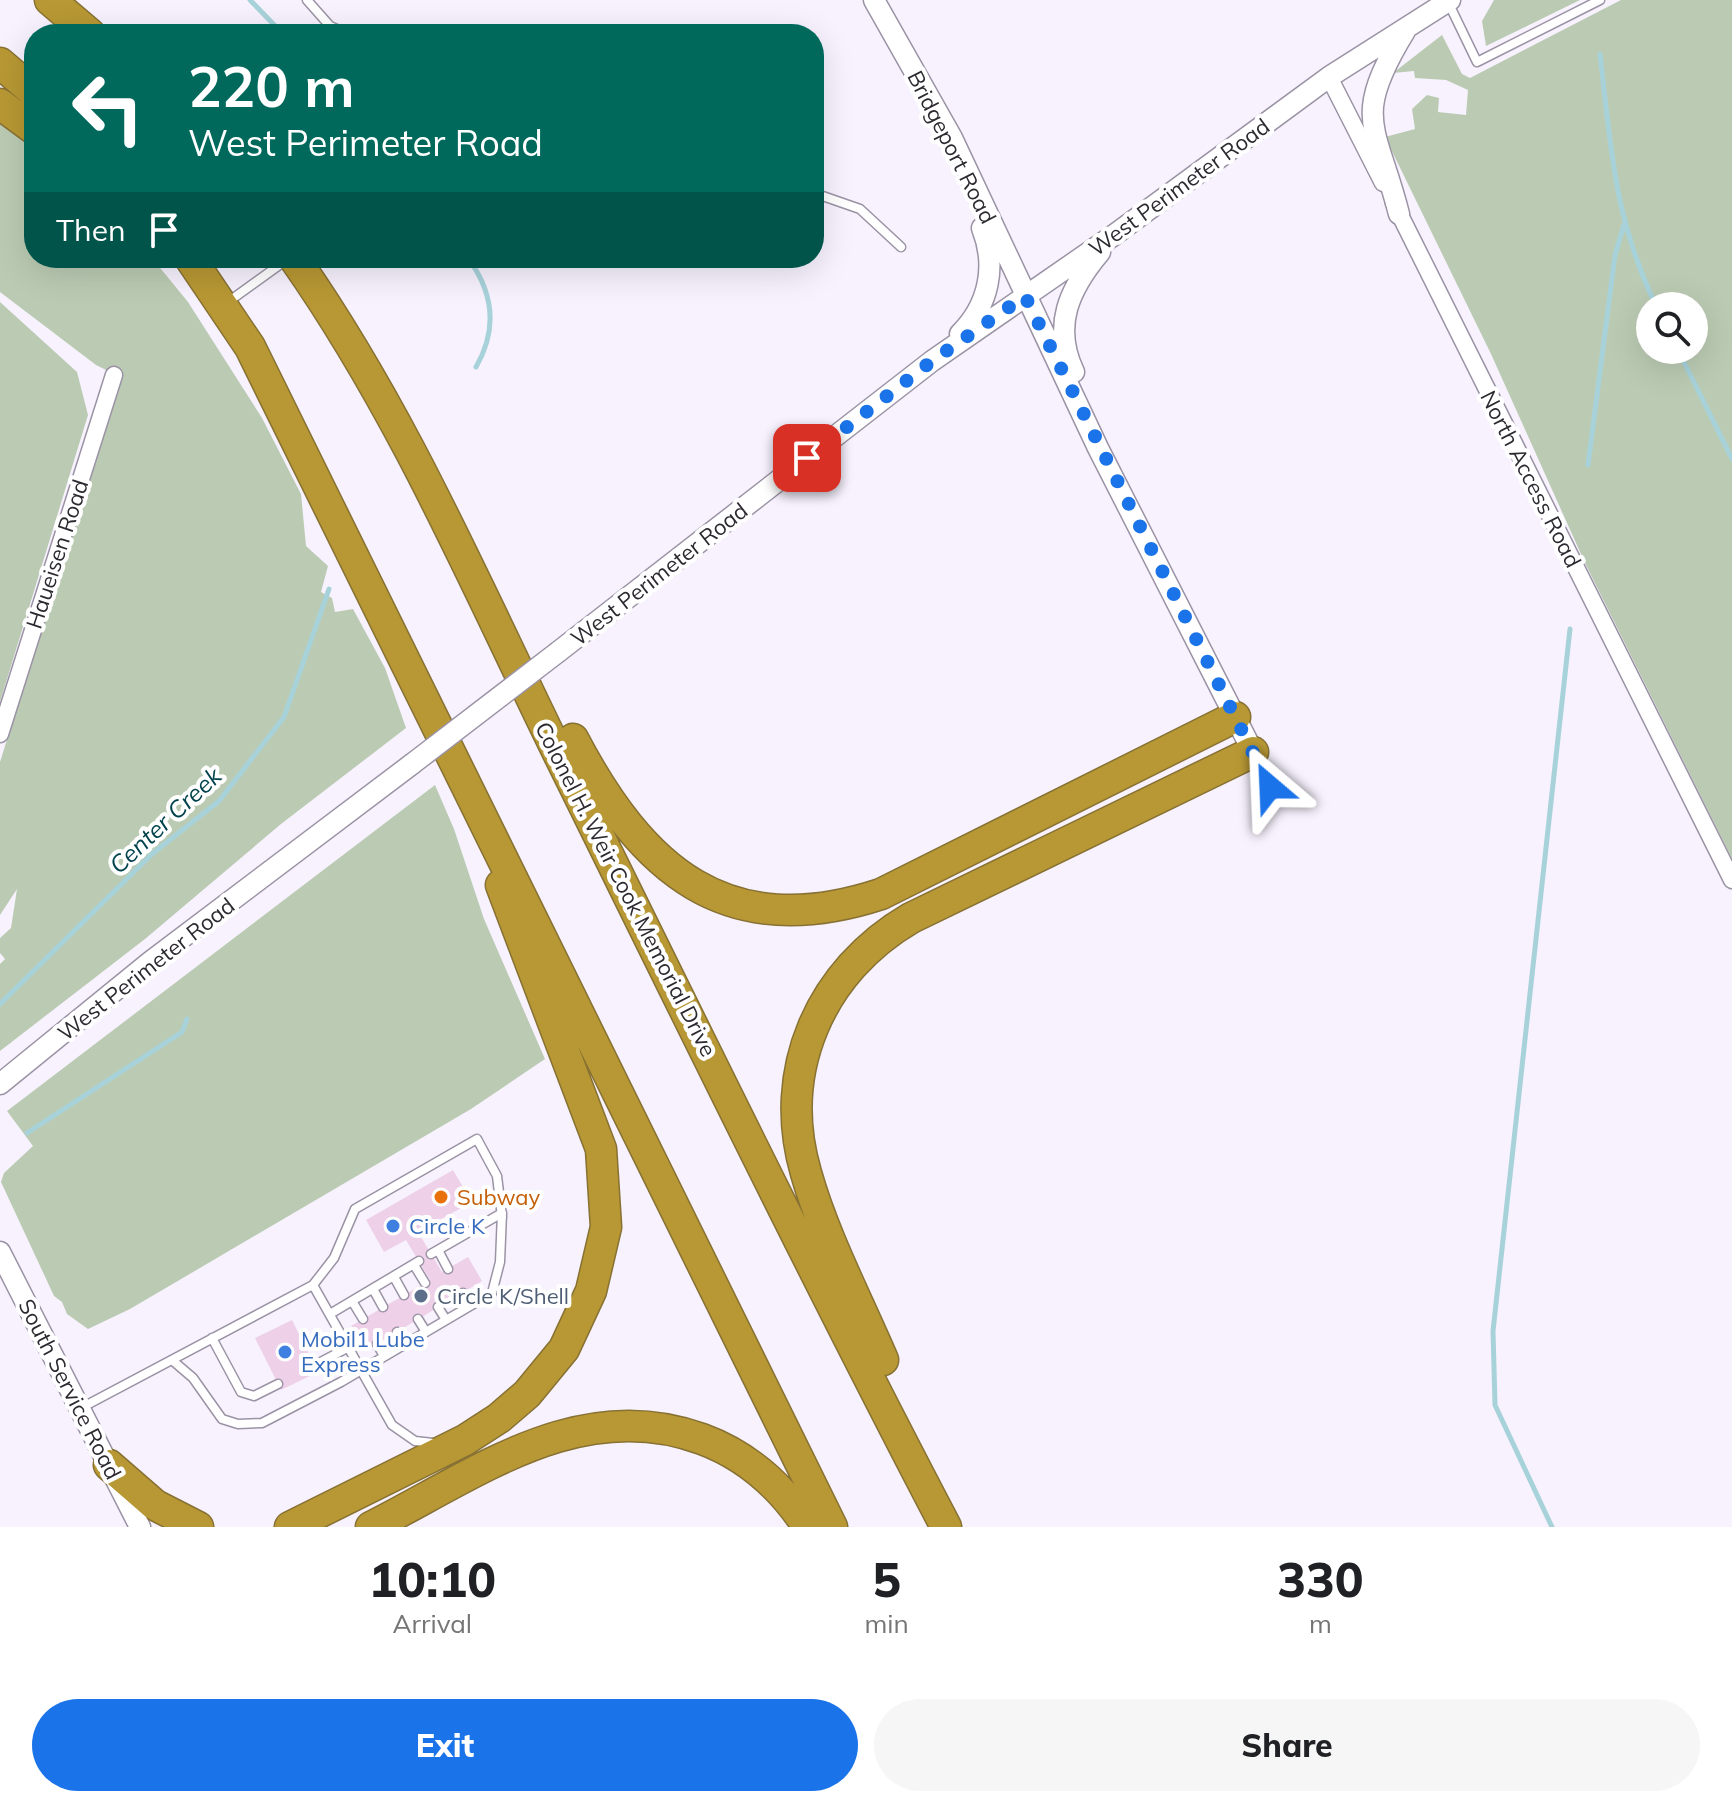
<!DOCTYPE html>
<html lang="en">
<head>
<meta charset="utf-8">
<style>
	:root { --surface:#fff; --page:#f6f6f6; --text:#202124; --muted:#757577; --accent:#1a73e8 }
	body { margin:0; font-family:Mulish,sans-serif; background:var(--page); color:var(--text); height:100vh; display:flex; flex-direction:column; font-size:30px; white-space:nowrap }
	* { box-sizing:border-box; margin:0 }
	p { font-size:26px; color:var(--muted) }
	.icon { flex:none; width:44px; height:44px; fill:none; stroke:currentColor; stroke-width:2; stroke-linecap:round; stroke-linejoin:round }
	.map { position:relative; height:1527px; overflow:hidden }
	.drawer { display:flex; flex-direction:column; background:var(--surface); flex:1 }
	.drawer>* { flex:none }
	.top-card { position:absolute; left:24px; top:24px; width:800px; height:244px; border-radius:32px; box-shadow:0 8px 32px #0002; background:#00695c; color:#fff; overflow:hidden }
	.fabs { position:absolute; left:1636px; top:292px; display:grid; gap:16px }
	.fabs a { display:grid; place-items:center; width:72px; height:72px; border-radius:50%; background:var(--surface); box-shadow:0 8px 32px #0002; font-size:40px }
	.pin { position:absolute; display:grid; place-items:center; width:68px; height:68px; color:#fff; margin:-34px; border-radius:16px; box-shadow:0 4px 12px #0006 }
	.me { position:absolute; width:88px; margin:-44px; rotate:334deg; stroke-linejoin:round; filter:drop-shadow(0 0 6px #0008) }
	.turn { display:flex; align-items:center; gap:28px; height:168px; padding:0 32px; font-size:36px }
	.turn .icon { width:104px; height:104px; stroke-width:2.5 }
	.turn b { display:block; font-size:56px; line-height:68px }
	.then { display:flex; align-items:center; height:76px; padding:0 32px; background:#0003; gap:16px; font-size:30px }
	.eta { display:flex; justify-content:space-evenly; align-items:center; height:136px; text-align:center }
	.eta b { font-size:48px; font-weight:800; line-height:56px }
	.button { display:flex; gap:16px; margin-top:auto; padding:16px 32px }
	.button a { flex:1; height:92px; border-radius:48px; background:var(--accent); color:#fff; font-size:32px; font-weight:800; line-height:92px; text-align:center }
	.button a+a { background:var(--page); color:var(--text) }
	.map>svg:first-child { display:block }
	.green { fill:#bbcbb3; fill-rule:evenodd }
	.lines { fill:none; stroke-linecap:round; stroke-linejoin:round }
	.stream { stroke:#a8d2da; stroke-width:5 }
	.building { fill:#eed1e9 }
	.service-casing { stroke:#9b93a5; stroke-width:11 }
	.minor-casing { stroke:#9b93a5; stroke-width:19 }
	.tertiary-casing { stroke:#9b93a5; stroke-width:23 }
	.motorway-casing { stroke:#877133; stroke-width:33 }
	.service { stroke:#fff; stroke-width:8 }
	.minor { stroke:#fff; stroke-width:16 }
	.tertiary { stroke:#fff; stroke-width:20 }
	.motorway { stroke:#b89834; stroke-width:30 }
	.tertiary-bridge-casing { stroke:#9b93a5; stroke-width:23; stroke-linecap:butt }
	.tertiary-bridge { stroke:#fff; stroke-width:20 }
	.route { stroke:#1a73e8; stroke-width:14; stroke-dasharray:0 25.2 }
	.food-dot { fill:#e8710a; stroke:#fff; stroke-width:3 }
	.shop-dot { fill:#3f7fe0; stroke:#fff; stroke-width:3 }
	.service-dot { fill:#5c6f8a; stroke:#fff; stroke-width:3 }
	.labels { text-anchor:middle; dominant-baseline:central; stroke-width:8; stroke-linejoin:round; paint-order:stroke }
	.street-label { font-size:22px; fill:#2c2930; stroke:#fff }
	.food-label { font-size:22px; fill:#c56008; stroke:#fff; text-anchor:start }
	.shop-label { font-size:22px; fill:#366cbe; stroke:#fff; text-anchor:start }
	.service-label { font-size:22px; fill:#4e5e75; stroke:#fff; text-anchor:start }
	.water-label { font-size:24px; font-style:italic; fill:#01424c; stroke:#fff }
</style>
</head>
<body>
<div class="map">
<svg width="1732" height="1527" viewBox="0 0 1732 1527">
	<rect width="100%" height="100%" fill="#f7f2fe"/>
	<!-- green -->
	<path class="green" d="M1494,0H1580L1486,46L1482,21Z
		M1621,0H1732V859L1585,563L1491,354L1385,137L1415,129L1412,109L1427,95L1439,98L1438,112L1466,115L1468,90L1446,80L1415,78L1414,71L1393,73L1442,35L1462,74L1470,78ZM1650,306H1694V350H1650Z
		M0,118L34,144V258H152L188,302L262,418L301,494L306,546L328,566L321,592L332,598L335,612L353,609L385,668L406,728L281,824L145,939L0,1051V964L5,959L0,953V938L11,928L17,889L0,915V762L120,377L96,365L0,292Z
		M0,302L77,372L88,415L0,702Z
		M435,785L454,829L484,919L545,1059L471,1109L130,1309L88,1329L67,1314L62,1302L54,1296L1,1182L4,1173L33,1146L7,1111Z"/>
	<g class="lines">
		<!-- stream -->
		<path class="stream" d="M250,0L283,34
			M1600,54C1611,148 1614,218 1656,306
			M468,258C493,292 498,329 476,367
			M1678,350L1732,459
			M1588,465L1615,255L1624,225
			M0,1004L152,854L219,801L284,717L329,589
			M27,1133L182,1032L187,1019
			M1552,1527L1495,1405L1493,1331L1570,629"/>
	</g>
	<!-- building -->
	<path class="building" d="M453,1170L472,1202L418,1232L442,1272L468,1257L482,1281L365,1351L351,1326L430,1280L406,1240L384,1252L366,1220Z
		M292,1320L318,1372L281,1390L255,1338Z"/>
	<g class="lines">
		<!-- service casing -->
		<g class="service-casing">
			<path id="service" d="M307,0L330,26L348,34
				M1448,2L1477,62L1600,0
				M814,193L860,209L901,247
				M228,302L289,258
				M438,1250L448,1269
				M431,1254L502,1213
				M414,1265L425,1283
				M394,1277L404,1295
				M313,1285L334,1258L355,1209L477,1139L497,1176L502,1217
				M373,1289L383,1307
				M463,1293L470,1306
				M352,1301L363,1319
				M438,1307L446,1320
				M330,1314L419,1261
				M418,1319L426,1332
				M397,1332L405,1344
				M212,1338L241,1392L254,1396L278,1384
				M377,1344L384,1356
				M172,1360L193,1378L222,1419L238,1424L262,1423L341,1382L492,1293L500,1262L502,1213
				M315,1365L349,1347
				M81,1408L313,1285L392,1425L415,1441L433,1443"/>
		</g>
		<!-- minor casing -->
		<g class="minor-casing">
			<path id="minor" d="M1329,77L1383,183
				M1394,203L1732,880
				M0,734L114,375
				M1253,752L1270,787"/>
		</g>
		<!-- tertiary casing -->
		<g class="tertiary-casing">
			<path id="tertiary" d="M874,0L952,138L1098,448L1253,752
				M1399,214C1376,124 1351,119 1405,31
				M960,334C989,305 997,266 982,228
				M1074,372C1052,326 1069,289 1100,252
				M558,652L932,361L1114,235L1329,77L1450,0
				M0,1084L150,962L412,764
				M0,1252L140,1527"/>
		</g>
		<!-- motorway casing -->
		<g class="motorway-casing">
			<path id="motorway" d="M50,0L90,34
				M0,63L34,92
				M0,104L34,129
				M190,258L250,347L832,1527
				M294,258C403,413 477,588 560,757C687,1014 813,1273 946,1527
				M573,739C642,870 726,945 881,894L1235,717
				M883,1360C857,1299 824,1237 806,1173C776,1071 820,971 911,918L1253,752
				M109,1465L155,1505L198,1527
				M290,1527L465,1440L499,1418L527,1394L564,1349L591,1291L606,1227L601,1149L501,885
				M371,1527C476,1474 580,1394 702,1439C748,1456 782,1487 808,1527"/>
		</g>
		<!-- service -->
		<use href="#service" class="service"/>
		<!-- minor -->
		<use href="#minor" class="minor"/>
		<!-- tertiary -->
		<use href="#tertiary" class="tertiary"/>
		<!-- motorway -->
		<use href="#motorway" class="motorway"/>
		<!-- tertiary-bridge casing -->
		<g class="tertiary-bridge-casing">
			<path id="tertiary-bridge" d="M412,764L558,652"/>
		</g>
		<!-- tertiary-bridge -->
		<use href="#tertiary-bridge" class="tertiary-bridge"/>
	</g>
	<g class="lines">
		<!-- route -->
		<path class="route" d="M807,458L932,361L1025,296L1270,787"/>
	</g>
	<!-- markers -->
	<circle class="food-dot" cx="441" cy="1197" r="8"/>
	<g class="shop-dot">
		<circle cx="393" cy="1226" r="8"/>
		<circle cx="285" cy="1352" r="8"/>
	</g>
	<circle class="service-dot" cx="421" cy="1296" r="8"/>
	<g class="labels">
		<!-- street labels -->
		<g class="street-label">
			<text transform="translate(952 147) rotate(63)">Bridgeport Road</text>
			<text transform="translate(1179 187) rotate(-36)">West Perimeter Road</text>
			<text transform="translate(1531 479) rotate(63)">North Access Road</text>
			<text transform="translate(57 554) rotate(-72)">Haueisen Road</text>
			<text transform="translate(659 574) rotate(-38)">West Perimeter Road</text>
			<text transform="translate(626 889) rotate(63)">Colonel H. Weir Cook Memorial Drive</text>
			<text transform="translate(146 969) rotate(-38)">West Perimeter Road</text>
			<text transform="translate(70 1389) rotate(63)">South Service Road</text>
		</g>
		<!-- food labels -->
		<g class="food-label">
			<text x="457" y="1197">Subway</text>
		</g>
		<!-- shop labels -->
		<g class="shop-label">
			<text x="409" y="1226">Circle K</text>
			<text x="301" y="1339">Mobil1 Lube<tspan x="301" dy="25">Express</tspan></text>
		</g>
		<!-- service labels -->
		<g class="service-label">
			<text x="437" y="1296">Circle K/Shell</text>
		</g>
		<!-- water labels -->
		<g class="water-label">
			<text transform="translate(165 820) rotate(-43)">Center Creek</text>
		</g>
	</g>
</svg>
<div class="fabs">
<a><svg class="icon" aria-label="search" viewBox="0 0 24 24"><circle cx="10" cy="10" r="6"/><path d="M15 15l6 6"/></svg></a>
</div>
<div class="pin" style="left:807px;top:458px;background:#d93025"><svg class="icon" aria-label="arrive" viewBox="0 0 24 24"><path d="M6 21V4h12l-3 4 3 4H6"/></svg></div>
<svg class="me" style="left:1270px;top:787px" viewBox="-20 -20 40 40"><path d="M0-17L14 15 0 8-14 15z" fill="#1a73e8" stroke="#fff" stroke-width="4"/></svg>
<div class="top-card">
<div class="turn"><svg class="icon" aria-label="left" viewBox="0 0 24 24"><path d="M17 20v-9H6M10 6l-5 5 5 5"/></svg><div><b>220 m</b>West Perimeter Road</div></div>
<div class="then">Then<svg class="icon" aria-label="arrive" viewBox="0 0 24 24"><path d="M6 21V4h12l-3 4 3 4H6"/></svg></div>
</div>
</div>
<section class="drawer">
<div class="eta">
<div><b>10:10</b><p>Arrival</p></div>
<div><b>5</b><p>min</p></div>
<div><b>330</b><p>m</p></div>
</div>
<div class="button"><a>Exit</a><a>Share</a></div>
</section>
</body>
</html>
